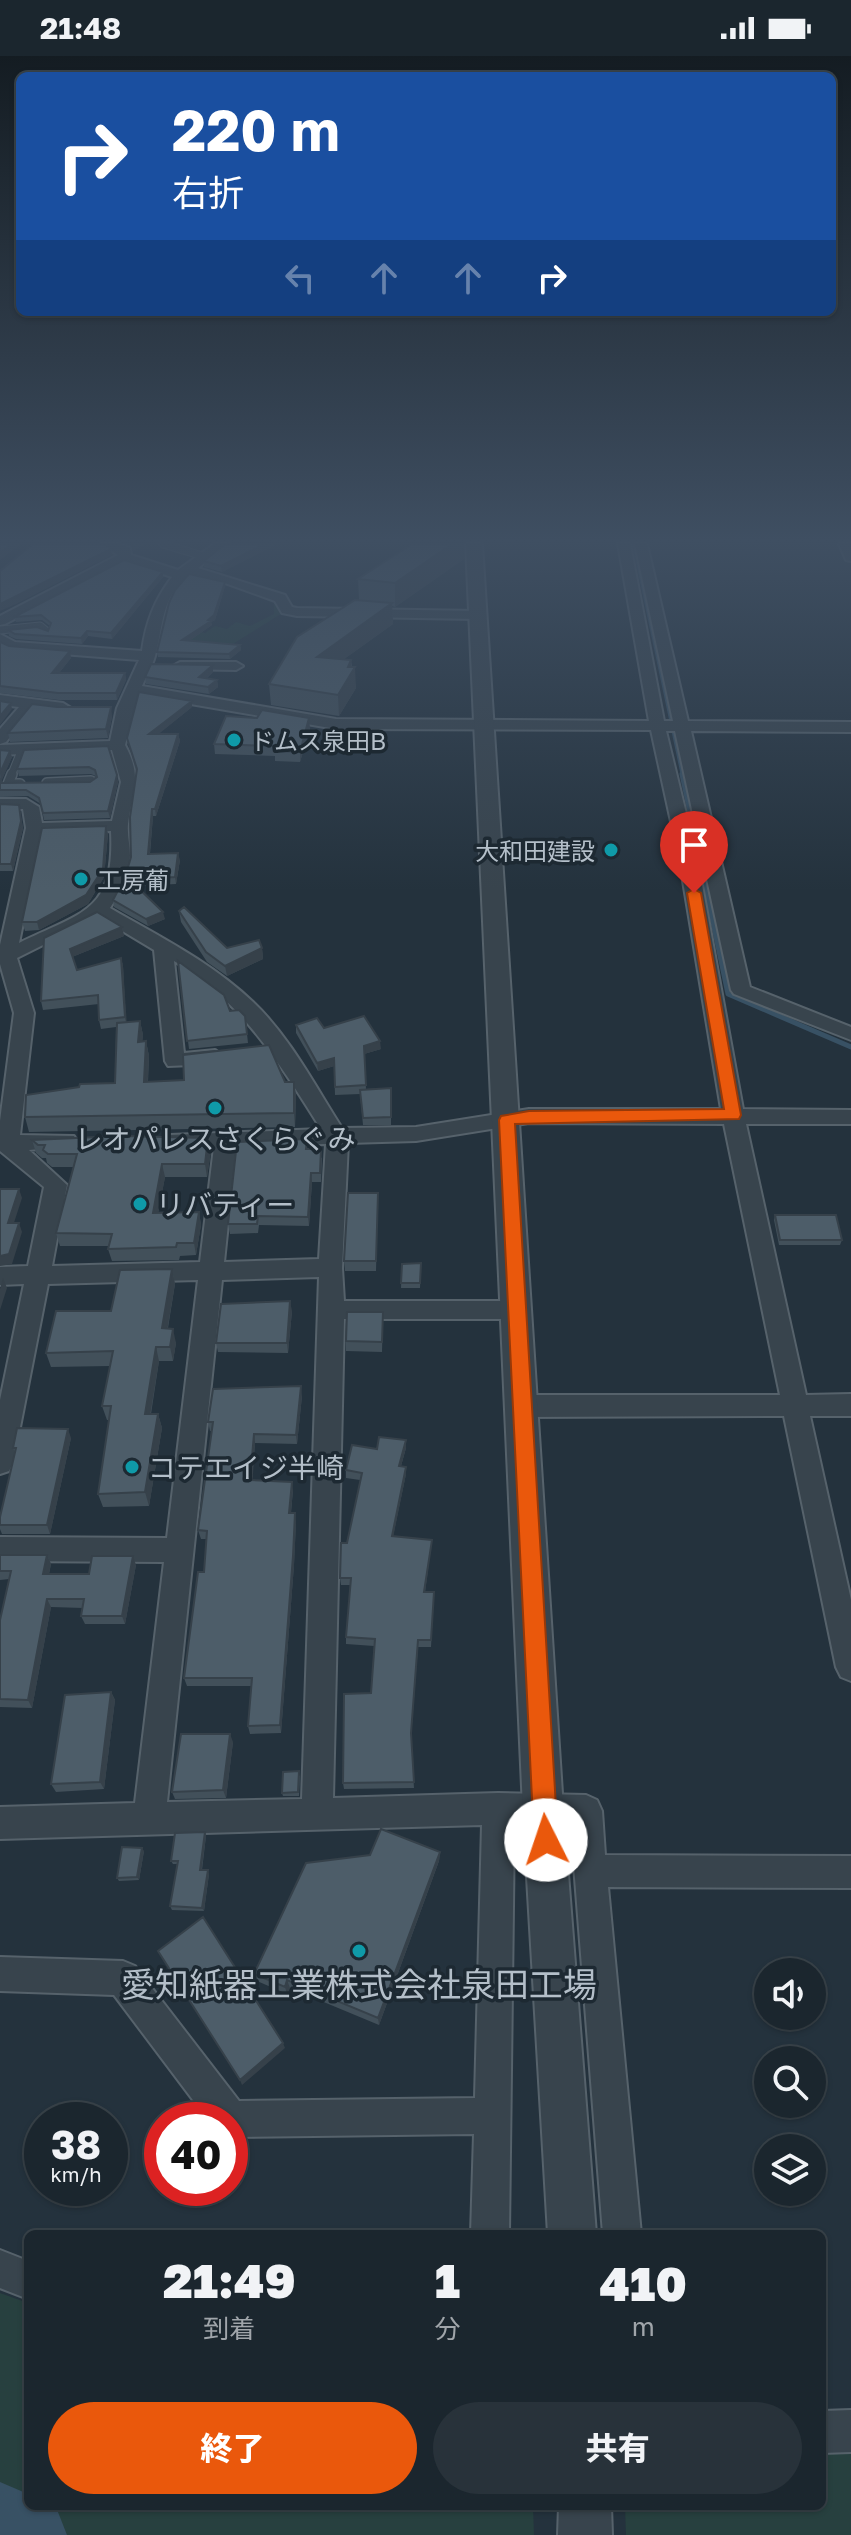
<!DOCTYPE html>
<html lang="ja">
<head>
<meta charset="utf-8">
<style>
	:root { --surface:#1b262e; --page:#28323a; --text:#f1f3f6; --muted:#a0a5aa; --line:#39434a; --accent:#ea580c }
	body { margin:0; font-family:"Golos Text","Noto Sans JP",sans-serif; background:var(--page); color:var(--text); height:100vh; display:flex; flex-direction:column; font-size:30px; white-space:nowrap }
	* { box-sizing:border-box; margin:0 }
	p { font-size:26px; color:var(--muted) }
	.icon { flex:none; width:44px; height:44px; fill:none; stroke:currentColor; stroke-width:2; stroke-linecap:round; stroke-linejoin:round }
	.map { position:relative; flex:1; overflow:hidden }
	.sheet { position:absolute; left:24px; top:2174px; width:802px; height:280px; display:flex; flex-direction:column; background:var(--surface); border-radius:12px; box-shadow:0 2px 6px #0004,0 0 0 2px var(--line) }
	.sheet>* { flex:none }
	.banner { position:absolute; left:16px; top:16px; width:820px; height:244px; border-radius:12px; box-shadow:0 2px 6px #0004,0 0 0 2px var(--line); background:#1a4fa0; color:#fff; overflow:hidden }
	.tools { position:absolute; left:754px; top:1902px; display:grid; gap:16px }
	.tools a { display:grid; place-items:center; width:72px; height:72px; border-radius:50%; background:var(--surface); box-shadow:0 2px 6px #0004,0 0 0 2px var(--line); font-size:40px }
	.speed { position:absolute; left:24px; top:2046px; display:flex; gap:16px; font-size:40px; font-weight:700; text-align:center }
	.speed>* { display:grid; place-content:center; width:104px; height:104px; border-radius:50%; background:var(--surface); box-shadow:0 2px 6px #0004,0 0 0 2px var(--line); line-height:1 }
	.speed small { font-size:20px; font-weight:400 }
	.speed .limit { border:12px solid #d22; background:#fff; color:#111 }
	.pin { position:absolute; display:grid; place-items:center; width:68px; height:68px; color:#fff; margin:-82px -34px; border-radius:50% 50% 50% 0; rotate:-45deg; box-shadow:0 0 8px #0007 }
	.pin .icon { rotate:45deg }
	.me { position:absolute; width:88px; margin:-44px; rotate:356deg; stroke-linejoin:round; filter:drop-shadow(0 0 6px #0008) }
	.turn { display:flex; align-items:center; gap:28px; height:168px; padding:0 24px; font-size:36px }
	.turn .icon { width:104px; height:104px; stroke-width:2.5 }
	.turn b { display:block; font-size:56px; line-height:68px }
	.lanes { display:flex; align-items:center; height:76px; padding:0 24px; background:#0003; justify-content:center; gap:40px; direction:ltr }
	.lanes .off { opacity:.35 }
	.eta { display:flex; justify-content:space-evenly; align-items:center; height:136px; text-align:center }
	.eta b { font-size:48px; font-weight:800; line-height:56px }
	.action { display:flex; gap:16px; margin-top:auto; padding:16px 24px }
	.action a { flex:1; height:92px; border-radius:48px; background:var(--accent); color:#fff; font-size:32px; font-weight:800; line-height:92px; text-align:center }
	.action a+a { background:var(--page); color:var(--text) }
	.status { display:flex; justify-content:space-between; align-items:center; height:56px; padding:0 40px; background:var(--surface); direction:ltr }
	.status svg { height:22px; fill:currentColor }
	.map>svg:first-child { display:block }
	.green { fill:#27403f }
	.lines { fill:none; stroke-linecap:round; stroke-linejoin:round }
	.stream-far1 { stroke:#385164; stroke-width:4 }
	.stream { stroke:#385164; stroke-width:5 }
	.river { fill:#385164; fill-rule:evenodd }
	.service-far1-casing { stroke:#56626b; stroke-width:9 }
	.service-casing { stroke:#56626b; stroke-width:12 }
	.minor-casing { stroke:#56626b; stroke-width:4 }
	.tertiary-casing { stroke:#56626b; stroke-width:4 }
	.service-far1 { stroke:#38444d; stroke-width:7 }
	.service { stroke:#38444d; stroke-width:9 }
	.minor { fill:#38444d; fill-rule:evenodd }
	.tertiary { fill:#38444d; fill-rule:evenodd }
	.wall { fill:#42505a }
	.shaded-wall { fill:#36414a }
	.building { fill:#4d5d69; stroke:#36414a; stroke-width:2 }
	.route { fill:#ea580c; stroke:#983908; stroke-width:2 }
	.culture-dot { fill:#0f9aa8; stroke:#1d2932; stroke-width:3 }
	.labels { text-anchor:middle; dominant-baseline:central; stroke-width:7; stroke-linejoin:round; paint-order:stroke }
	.far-poi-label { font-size:24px; fill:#b4bfc9; stroke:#1d2932; text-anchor:start }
	.poi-label { font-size:28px; fill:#b4bfc9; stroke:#1d2932; text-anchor:start }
	.near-poi-label { font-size:34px; fill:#b4bfc9; stroke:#1d2932 }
</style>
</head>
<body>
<div class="status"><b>21:48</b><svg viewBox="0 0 49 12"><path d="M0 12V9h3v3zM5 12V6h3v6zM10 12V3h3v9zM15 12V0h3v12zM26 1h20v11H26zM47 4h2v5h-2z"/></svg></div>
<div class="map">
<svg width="851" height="2479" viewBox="0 0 851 2479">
	<rect width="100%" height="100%" fill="#24323d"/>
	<!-- green -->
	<path class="green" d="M197,518L223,525L178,570L205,577L215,570L227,573L236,566L250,570L274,558V545L237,530L279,545L284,556L220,596L161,583C163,550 175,539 197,518Z
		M0,2237L28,2247V2450H533L534,2479H0Z
		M822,2391H851V2479H626L625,2450H822Z"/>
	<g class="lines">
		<!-- stream-far1 -->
		<path class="stream-far1" d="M634,488L683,720"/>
		<!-- stream -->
		<path class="stream" d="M682,718L728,938L851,991"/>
		<!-- river -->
		<path class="river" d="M0,2426L28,2438V2450L56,2451L67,2479H0Z"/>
		<!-- service-far1 casing -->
		<g class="service-far1-casing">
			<path id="service-far1" d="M163,488L203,500
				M0,574L40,570L46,575
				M11,720L22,693"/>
		</g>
		<!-- service casing -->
		<g class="service-casing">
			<path id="service" d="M12,718L8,728H20
				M47,727L91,725"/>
		</g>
		<!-- minor casing -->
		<g class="minor-casing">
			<path id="minor" d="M100,488H119L130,492L131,499L178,514L214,488H229L198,512L285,539L292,551L297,552L477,555L484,559L477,563L297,560L282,557L275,545L214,523L189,519C160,542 164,569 155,600C152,611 146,621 142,630L336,663L649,665L618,488H630L664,665H673L635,488H647L688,665L851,666V676L691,675L750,931L851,971V984L734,938L731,934L675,675H666L698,807L743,1053L851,1054V1068H746L806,1339L851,1338V1360H810L851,1544V1625L841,1621L836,1611L784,1360L521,1361L512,1357L508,1350L512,1343L521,1339H780L724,1068L529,1067L416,1085L348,1087L342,1212L344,1245H515L524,1247L527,1254L524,1261L515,1263H344L333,1742L498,1737L586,1739L597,1744L602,1755L605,1799L851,1800V1832L608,1831L641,2178H603L571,1771L514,1769L509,2178H471L474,2078L230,2081V2064H208L114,1939L0,1935V1901L123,1905L135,1910L239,2045L475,2042L482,1769L0,1783V1751L135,1747L164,1506L0,1505V1481L167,1482L198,1224L48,1228L13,1407L9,1415L0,1418V1344L24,1228L0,1229V1211L28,1210L44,1131L0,1095V1065L14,957L0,908V889L26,772L23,753H0V743H26L39,751L42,767L112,765L121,726L112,694L0,699V689L110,685L117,652L139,604L11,594L0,589V578L15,586L142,595C146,566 154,545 172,521L125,506L5,568L0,569V560L118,499ZM138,639L336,673L651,674L680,807L721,1053H529L416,1071L342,1072C315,1030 290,981 253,946C211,906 160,881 110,852C121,835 129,821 130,800C130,789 127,779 128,768C132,734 143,722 125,689ZM111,775C115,856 82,856 19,887L41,777ZM99,861L154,894L165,1005L168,1010L215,1008L225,1001L215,994L184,997L174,905C242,945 280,1008 321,1073L170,1079L167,1084L170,1089L214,1091L200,1206L52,1210L67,1129L29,1094L74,1090L77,1085L74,1080L20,1079L34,957L17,902ZM326,1088L319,1203L224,1206L236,1090ZM319,1221L302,1743L167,1746L222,1224Z
				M839,488H851V505L846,504Z
				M180,606H236L243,610L236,614L175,613L173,610Z
				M0,639L63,647L71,652L63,657L33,653L6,686L0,688V673L19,651L0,649Z
				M0,2194L28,2205V2243L0,2232Z
				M851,2354V2396L822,2397V2355Z"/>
		</g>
		<!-- tertiary casing -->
		<g class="tertiary-casing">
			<path id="tertiary" d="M466,488H482L563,1753L596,2178H548L523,1753Z
				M559,2450H611L612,2479H558Z"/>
		</g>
		<!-- service-far1 -->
		<use href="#service-far1" class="service-far1"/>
		<!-- service -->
		<use href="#service" class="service"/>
		<!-- minor -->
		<use href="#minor" class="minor"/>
		<!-- tertiary -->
		<use href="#tertiary" class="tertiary"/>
	</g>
	<!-- wall -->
	<path class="wall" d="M225,488H277L222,516L204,511V505Z
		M464,503L395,551L392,550L393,568L344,603L351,604L356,632L339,660L271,649L269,628L359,544L358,523Z
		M163,516V521L112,583L88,580L82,588L16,583L9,580L8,574L48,575L50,570L42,564L16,566L14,561Z
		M225,526V530L215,564L211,566L212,569L189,585L240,589L241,594L230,603L158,601L157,596Z
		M0,586L9,590L71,602L59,617H125L126,624L117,644H59L0,637Z
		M213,616L207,622L217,624L218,631L209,638L146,628L145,621Z
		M192,651L158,678H178L180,685L156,760H153L150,798L180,804L176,828L137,830L165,863L148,870L114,851L113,844L125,821L131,801L136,715L127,682Z
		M112,660L108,682L10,686L8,677Z
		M310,672L300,706L275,705V700L215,698L214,688Z
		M108,690L118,726L110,762L44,764L41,748L28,740L0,741V694L12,701L1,725L2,727L90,726L96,720L91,718L19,720L17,713Z
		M0,748L20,756L23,772L13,815H0Z
		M106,770L108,778L104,821L88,848L39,874L25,875L22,866Z
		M179,855L227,892H262L263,903L227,920L207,906L181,866Z
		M122,871L124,880L72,901L77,914L121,902L123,910L126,966L140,965L143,979L142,986L146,985L149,1000L148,1026H294L296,1040L295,1071L29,1076L25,1061L115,1027L116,971L101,973L99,964V948L43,954L41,945L44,882Z
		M178,905L230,955L245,960L248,987L189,993Z
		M296,969L324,972L381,993L364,998L366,1033L391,1032V1069H363L360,1038L335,1039L334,1010L318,1015L296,977Z
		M208,1082L211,1095L207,1121H165L158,1157L199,1156L201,1169L196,1199L180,1200L179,1204L112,1205L108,1193L109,1190H60L56,1177L74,1111H52L47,1107L46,1102H42L36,1097L32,1084Z
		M308,1093L322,1102L321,1126H312L309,1170L259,1169L258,1177L230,1178L228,1168Z
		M378,1137L376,1215H345L344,1205Z
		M775,1159L842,1184L840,1189H779L774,1164Z
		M421,1207L420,1232H401L402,1208Z
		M172,1213L175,1228L168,1272L176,1287L173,1305H159L151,1358H158L162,1372L149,1450L103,1451L98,1438L109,1364H107L102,1350L110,1310L51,1311L46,1297L111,1255Z
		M292,1255L288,1297L218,1296L216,1287Z
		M383,1256L382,1296L346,1295V1285Z
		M302,1340L297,1388L255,1387L252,1424L293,1434L291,1457L296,1466L294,1509L281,1677L250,1678L248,1670L252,1630H187L184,1622L204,1516L206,1483H201L198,1474L212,1375H210L208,1366Z
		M71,1382L50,1478H2L0,1473V1461L15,1396L13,1392Z
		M406,1384V1392L401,1410L406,1411V1418L393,1480L432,1484L425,1536H434L431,1591H418L411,1682L414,1732L344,1733L343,1727L371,1637L374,1590L346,1588V1581L351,1529H341L340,1522L360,1424L346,1422V1414L377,1393Z
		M0,1499H47L51,1508L49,1518H89L136,1509L125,1568H85L81,1560L83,1552L51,1551L32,1652L0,1651V1564L9,1523L0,1524Z
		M111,1636L115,1644L104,1733L56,1736L51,1728Z
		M233,1686L226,1742L175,1743L172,1736Z
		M300,1719L299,1740H283L282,1737Z
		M205,1776L206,1780L202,1814L209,1818L204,1855L172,1854L170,1850L177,1808H173L171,1805Z
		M144,1795L139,1824L119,1825L117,1822Z
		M440,1796L439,1805L379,1969L290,1932L287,1938L257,1925L254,1918Z"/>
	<!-- shaded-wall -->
	<path class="shaded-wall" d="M11,488H21L0,504V497Z
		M133,488H145L133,495Z
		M264,488H277L222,516L221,510Z
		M452,488H464V503L395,551V527Z
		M111,493L112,499L16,548L0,555V548Z
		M163,516V521L112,583L111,577Z
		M225,526V530L215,564L211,566L212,569L183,589L182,584L208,564Z
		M392,547L393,568L318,622L317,601Z
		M87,575L88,580L82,588L81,582Z
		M240,589L241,594L230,603L229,598Z
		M70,595L71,602L54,623L52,617Z
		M351,604L352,617L355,611L356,632L339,660L338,639Z
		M213,609V616L200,628L199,621Z
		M125,617L126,624L117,644L116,637Z
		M217,624L218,631L209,638L208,631Z
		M192,645V651L150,685L149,678Z
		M11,647L12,653L0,669V660Z
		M111,651L112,660L108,682L106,673Z
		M309,662L310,672L300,706V696Z
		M178,678L180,685L156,760L155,753Z
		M10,695L12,701L1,726L0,717Z
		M117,719L118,726L110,762L108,755Z
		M19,749L23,772L13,815L11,808Z
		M152,753L153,760L149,805L148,798Z
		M106,770L108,778L104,821L88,848L39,874L37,866Z
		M178,797L180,804L176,828L175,821Z
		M163,856L165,863L148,870L146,863Z
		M122,871L124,880L72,901L70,893Z
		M262,892L263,903L227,920L225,910Z
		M121,902L123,910L127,970L125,961Z
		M140,965L143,979L141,1001L138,986Z
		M146,985L149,1000L147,1040L144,1026Z
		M380,985L381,993L364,998V990Z
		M334,1002V1010L318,1015L317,1007Z
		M294,1026L296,1040L295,1071L294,1057Z
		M208,1082L211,1095L207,1121L205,1108Z
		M162,1108L165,1121L156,1170L153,1157Z
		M311,1117L312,1126L309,1170L308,1161Z
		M19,1133L22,1142L11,1176L8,1167Z
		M199,1156L201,1169L196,1199L194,1187Z
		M19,1167L22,1176L12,1208L0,1210V1200Z
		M172,1213L175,1228L165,1287L162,1272Z
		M3,1222L7,1232L0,1254V1233Z
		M290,1245L292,1255L288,1297L287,1287Z
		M173,1273L176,1287L173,1305L170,1291Z
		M156,1291L159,1305L148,1372L145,1358Z
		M301,1330L302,1340L297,1388L296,1379Z
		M158,1358L162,1372L149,1450L145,1436Z
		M68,1373L71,1382L50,1478L47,1469Z
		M254,1378L255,1387L252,1433L250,1424Z
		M406,1384V1392L399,1417V1410Z
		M406,1411V1418L392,1487V1480Z
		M292,1426L293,1434L290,1465L289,1457Z
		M295,1457L296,1466L294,1509L281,1677L280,1669Z
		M47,1499L51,1508L47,1527L43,1518Z
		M133,1500L136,1509L125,1568L122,1560Z
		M47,1543L51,1551L32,1652L28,1644Z
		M111,1636L115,1644L104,1733L100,1726Z
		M230,1678L233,1686L226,1742L223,1734Z
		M205,1776L206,1780L201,1817L200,1814Z
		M142,1792L144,1795L139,1824L137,1821Z
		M440,1796L439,1805L379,1969L378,1962Z
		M208,1814L209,1818L204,1855L202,1852Z
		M287,1924L290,1932L287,1938L285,1931Z
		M283,1987L285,1992L242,2029L240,2024Z"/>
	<!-- building -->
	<path class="building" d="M0,488H11L0,497Z
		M33,488H104L111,493L0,548V515Z
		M225,488H264L221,510L204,505Z
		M412,488H452L395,527L358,523Z
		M124,504L163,516L111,577L87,575L81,582L15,578L8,574L37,571L48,575L51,567L41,559L14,561Z
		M189,518L225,526L214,559L208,564L211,565L182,584L240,589L229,598L157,596L169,547L175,534Z
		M355,544L392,547L317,601L351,604L348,611H355L338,639L269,628L297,581Z
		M0,586L9,590L70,595L52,617H125L116,637H58L0,630Z
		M151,608L213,609L199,621L217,624L208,631L145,621Z
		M139,636L192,645L149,678H178L155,753H152L148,798L178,797L175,821L130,824L163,856L146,863L113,844L125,821L131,801L130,761L137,713L127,682Z
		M0,645L11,647L0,660Z
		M32,648L57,651H111L106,673L8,677Z
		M262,654L309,662L300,696L274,695L275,690L214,688L226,660L257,662Z
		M108,690L117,719L108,755L43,757L39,742L26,734H0V722L2,727L90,726L97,721L95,714L89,711L17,713L24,694Z
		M0,694L10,695L0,717Z
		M0,748L19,749L21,765L11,808H0Z
		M106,770L103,813L86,839L37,866H22L42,772Z
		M184,851L227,892L259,884L262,892L225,910L206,896L179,855Z
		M97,856L122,871L70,893L77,914L121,902L125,961L99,964L98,939L41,945L44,882Z
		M178,905L224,939L230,955L239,954L245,960L247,978L187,985Z
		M364,960L380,985L364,990L366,1029L335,1031L334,1002L317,1007L296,969L317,962L324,972Z
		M140,965L138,986L146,985L144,1026L184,1024L183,999L269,989L285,1026H294V1057L25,1061L26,1039L79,1031L80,1028L115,1027L117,967Z
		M391,1032V1061L363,1062L360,1034Z
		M120,1080L208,1082L205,1108H162L153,1157L199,1156L194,1187H177L176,1191L108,1193L112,1178L56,1177L77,1098H48L43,1094L45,1089H38L32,1084Z
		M307,1083L306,1093H321L320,1117H311L308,1161L258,1160L257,1168H228L237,1086Z
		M0,1133H19L8,1167H19L9,1198L0,1200Z
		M348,1137H378L376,1205H344Z
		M775,1159H836L842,1184H780Z
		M421,1207L420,1227H401L402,1208Z
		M172,1213L162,1272L173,1273L170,1291H156L145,1358H158L145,1436L98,1438L111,1350H102L113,1295L46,1297L56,1255H111L120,1214Z
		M290,1245L287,1287H216L221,1248Z
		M347,1256H383L382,1286L346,1285Z
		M301,1330L296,1379L254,1378L250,1424L292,1426L289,1457H295L293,1500L280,1669L248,1670L252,1622H184L198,1516H204L207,1475L198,1474L213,1366H208L213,1333Z
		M17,1372L68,1373L47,1469H0V1461L16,1392H13Z
		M379,1381L406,1384L399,1410L406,1411L392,1480L432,1484L424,1536H434L431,1584H418L411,1677L414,1726L343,1727L344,1638L371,1637L375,1583L346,1581L351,1522H340L341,1487H347L362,1417L346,1414L352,1389L377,1393Z
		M0,1499H47L43,1518H89L92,1500H133L122,1560H81L84,1543H47L28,1644L0,1643V1564L11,1515H0Z
		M111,1636L100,1726L51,1728L65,1639Z
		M181,1678H230L223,1734L172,1736Z
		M299,1715L298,1736L282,1737L283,1716Z
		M381,1773L440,1796L378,1962L287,1924L285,1931L254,1918L306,1807L370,1799Z
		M205,1776L200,1814H208L202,1852L170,1850L178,1805H171L175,1777Z
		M122,1791L142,1792L137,1821L117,1822Z
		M203,1861L283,1987L240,2024L158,1895Z"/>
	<!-- sky -->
	<linearGradient id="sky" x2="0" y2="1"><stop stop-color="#141c22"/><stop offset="0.58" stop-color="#3f4f62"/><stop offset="1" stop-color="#3f4f62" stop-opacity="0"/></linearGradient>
	<rect width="851" height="835" fill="url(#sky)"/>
	<!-- route -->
	<path class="route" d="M694,833L701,837L741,1059L739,1063L515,1068L558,1784L554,1793L546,1796L537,1793L534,1784L499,1064L501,1060L529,1055L724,1053L687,837Z"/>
	<!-- markers -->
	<g class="culture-dot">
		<circle cx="234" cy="684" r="8"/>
		<circle cx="611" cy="794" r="8"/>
		<circle cx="81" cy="823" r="8"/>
		<circle cx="215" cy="1052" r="8"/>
		<circle cx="140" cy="1148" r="8"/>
		<circle cx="132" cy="1411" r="8"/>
		<circle cx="359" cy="1895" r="8"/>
	</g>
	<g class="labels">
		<!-- far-poi labels -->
		<g class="far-poi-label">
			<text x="250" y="684">ドムス泉田B</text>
			<text x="595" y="794" text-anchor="end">大和田建設</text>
			<text x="97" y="823">工房葡</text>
		</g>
		<!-- poi labels -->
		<g class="poi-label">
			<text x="215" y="1082" text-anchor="middle">レオパレスさくらぐみ</text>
			<text x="156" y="1148">リバティー</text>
			<text x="148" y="1411">コテエイジ半崎</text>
		</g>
		<!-- near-poi labels -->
		<g class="near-poi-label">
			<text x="359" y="1928">愛知紙器工業株式会社泉田工場</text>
		</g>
	</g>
</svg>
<div class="tools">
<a><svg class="icon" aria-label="sound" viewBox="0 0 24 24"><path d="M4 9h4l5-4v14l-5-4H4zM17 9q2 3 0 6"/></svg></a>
<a><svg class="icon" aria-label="search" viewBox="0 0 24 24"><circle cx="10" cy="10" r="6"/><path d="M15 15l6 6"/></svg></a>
<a><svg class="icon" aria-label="layers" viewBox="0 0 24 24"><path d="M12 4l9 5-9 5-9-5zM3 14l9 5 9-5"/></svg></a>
</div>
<div class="speed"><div>38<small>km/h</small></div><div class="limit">40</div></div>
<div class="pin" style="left:694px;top:837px;background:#d93025"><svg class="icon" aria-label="arrive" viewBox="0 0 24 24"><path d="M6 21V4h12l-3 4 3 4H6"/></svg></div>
<svg class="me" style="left:546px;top:1784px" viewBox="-20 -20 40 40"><circle r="19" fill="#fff"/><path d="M0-13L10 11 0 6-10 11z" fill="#ea580c"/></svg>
<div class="banner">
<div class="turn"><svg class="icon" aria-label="right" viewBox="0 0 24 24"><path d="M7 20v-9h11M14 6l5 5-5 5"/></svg><div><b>220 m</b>右折</div></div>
<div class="lanes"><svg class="icon off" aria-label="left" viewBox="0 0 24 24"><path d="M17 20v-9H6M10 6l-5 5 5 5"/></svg><svg class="icon off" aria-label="ahead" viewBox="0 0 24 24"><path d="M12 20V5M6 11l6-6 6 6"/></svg><svg class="icon off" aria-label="ahead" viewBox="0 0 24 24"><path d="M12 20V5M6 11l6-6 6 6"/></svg><svg class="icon" aria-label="right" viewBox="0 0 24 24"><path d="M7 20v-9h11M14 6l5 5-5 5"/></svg></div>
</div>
<section class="sheet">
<div class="eta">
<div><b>21:49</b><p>到着</p></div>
<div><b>1</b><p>分</p></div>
<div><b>410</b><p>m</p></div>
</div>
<div class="action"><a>終了</a><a>共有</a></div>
</section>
</div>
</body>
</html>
